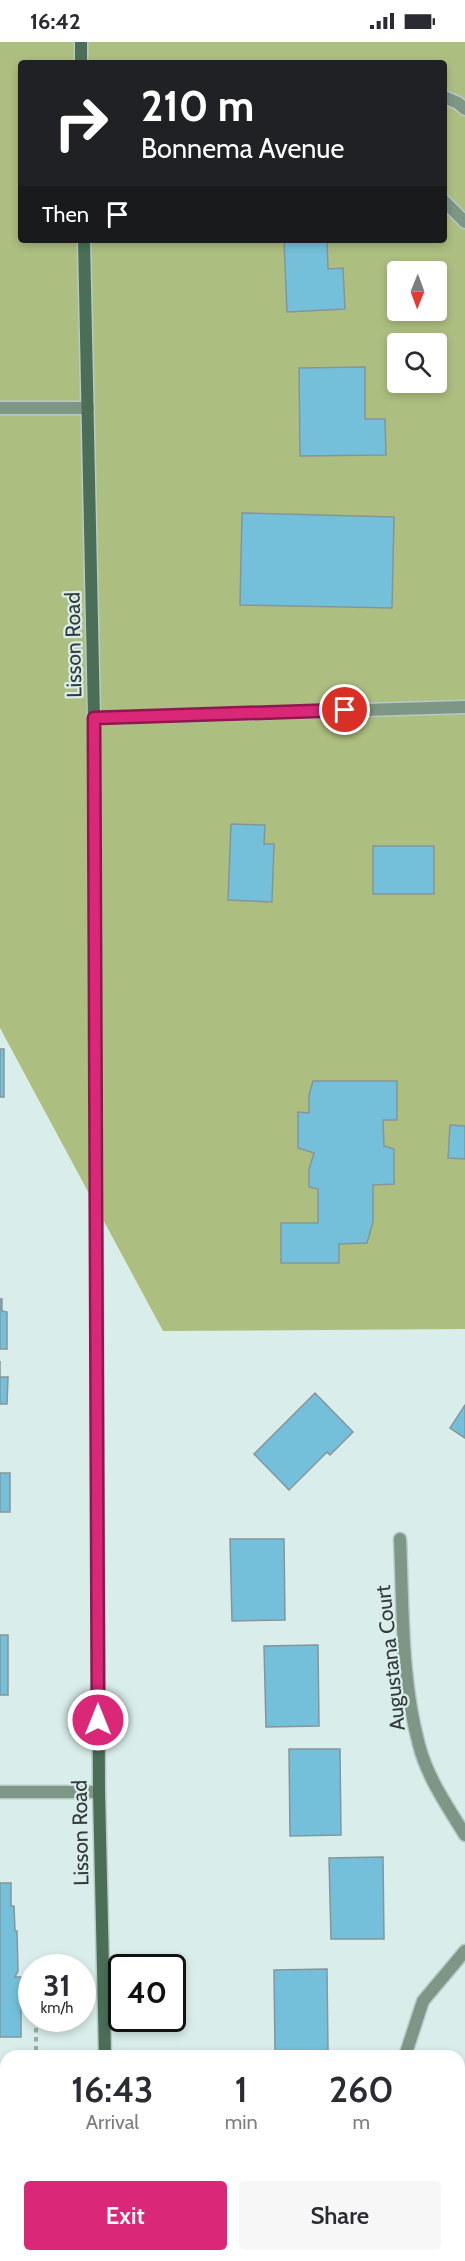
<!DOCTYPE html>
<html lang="en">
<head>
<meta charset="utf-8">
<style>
	:root { --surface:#fff; --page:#f7f7f7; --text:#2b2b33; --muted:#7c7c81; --accent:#db2777 }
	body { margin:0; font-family:Cabin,sans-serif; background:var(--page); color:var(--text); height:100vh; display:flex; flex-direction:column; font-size:22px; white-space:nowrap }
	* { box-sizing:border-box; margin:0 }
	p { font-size:20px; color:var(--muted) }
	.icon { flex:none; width:33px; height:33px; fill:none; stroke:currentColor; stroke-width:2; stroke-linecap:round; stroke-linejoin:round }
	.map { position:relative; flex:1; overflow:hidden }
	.panel { position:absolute; left:0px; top:2008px; width:465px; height:212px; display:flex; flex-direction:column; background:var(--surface); border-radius:18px 18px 0 0; box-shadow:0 3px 9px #0003 }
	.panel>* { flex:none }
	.guide { position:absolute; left:18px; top:18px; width:429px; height:183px; border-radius:6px; box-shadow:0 3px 9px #0003; background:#202124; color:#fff; overflow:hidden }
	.needle { width:39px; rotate:181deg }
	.buttons { position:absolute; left:387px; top:219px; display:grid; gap:12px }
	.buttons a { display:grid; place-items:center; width:60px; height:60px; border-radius:6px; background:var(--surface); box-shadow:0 3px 9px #0003; font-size:30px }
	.speed { position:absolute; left:18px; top:1912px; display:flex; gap:12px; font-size:30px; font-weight:700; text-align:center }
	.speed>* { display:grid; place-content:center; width:78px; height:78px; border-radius:50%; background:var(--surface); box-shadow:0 3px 9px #0003; line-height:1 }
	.speed small { font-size:15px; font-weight:400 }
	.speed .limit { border:3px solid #111; border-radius:9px; background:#fff; color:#111 }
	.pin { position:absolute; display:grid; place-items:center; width:51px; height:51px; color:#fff; margin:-26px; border:3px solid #fff; border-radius:50%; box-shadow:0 2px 6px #0007 }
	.me { position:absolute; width:66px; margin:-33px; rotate:0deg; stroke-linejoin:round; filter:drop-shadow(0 0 4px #0008) }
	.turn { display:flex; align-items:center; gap:21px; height:126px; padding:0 24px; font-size:27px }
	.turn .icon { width:78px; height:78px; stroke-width:2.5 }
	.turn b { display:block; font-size:42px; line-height:51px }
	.then { display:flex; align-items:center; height:57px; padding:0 24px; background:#0003; gap:12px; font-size:22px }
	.eta { display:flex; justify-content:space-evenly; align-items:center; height:102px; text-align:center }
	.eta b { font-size:36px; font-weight:600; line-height:42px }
	.primary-button { display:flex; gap:12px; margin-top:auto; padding:12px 24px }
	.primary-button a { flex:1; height:69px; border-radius:6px; background:var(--accent); color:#fff; font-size:24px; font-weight:600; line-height:69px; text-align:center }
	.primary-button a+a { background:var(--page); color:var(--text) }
	.status { display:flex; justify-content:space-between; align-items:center; height:42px; padding:0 30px; background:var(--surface); direction:ltr }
	.status svg { height:16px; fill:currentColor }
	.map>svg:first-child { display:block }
	.forest { fill:#adbe81; fill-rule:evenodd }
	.building { fill:#74c0da; stroke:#85959b; stroke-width:1.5 }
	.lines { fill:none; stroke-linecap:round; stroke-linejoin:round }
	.street-casing { stroke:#b8cac7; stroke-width:15 }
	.secondary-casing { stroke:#b8cac7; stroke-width:15 }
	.path { stroke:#9baba8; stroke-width:4; stroke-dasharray:4.5 4.5; stroke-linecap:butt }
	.street { stroke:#7d9685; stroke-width:12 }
	.secondary { stroke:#4a6f56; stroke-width:12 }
	.route-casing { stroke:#8e194d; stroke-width:15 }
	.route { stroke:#db2777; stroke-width:10 }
	.labels { text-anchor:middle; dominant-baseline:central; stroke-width:4.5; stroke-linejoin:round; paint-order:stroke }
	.street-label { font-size:21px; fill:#343c3b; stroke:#d9edea }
</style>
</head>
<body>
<div class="status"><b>16:42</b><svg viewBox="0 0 49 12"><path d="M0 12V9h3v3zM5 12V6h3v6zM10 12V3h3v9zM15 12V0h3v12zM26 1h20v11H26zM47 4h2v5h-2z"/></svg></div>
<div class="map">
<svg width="465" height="2219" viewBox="0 0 465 2219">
	<rect width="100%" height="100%" fill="#d9edea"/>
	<!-- forest -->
	<path class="forest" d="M0,0H465V1287L163,1289L0,986ZM21,21H444V198H21ZM398,230H436V268H398ZM398,302H436V340H398Z"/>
	<!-- building -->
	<path class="building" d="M284,198H327L328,227L343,226L345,267L287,270Z
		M365,325V377H385L386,413L300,414L299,326Z
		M242,471L394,475L392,566L240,563Z
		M231,782L265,783L264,802H274L272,860L228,858Z
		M373,804H434V852H373Z
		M0,1007H4V1055H0Z
		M313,1039H397V1078H383L384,1104L394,1107V1142L373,1143V1180L367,1201L339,1202V1221H281V1181H318V1147L309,1145V1127L314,1111L298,1106V1070L309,1071V1053Z
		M450,1083L465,1084V1117L448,1116Z
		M0,1257H2V1269L7,1270V1307H0Z
		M0,1319V1335H8L7,1362H0Z
		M315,1351L353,1390L330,1413L327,1410L289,1448L254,1412Z
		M465,1363V1396L450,1386Z
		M0,1431H10V1470H0Z
		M230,1497H284L285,1578L232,1579Z
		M0,1593H8V1653H0Z
		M318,1603L319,1684L266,1685L264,1604Z
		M289,1707H340L341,1793L290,1794Z
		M383,1815L384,1897H331L329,1816Z
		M0,1841H11V1864H14L15,1889H17L18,1929L15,1935H21V1995H0Z
		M327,1927L328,2009H275L274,1928Z
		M260,2214H313V2219H260Z"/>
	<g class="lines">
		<!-- street casing -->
		<g class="street-casing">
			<path id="street" d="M444,55L458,61L465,67
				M444,159L465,180
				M0,366H88
				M94,676L465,665
				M400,1497C403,1565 401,1637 419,1703C427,1735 448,1765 465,1793
				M0,1750H99
				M405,2014L423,1959L465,1909
				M389,2214L390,2219"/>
		</g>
		<!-- secondary casing -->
		<g class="secondary-casing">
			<path id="secondary" d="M81,0V21
				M84,198L94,676L99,1750L105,2014
				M110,2214V2219"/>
		</g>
		<!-- path -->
		<path class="path" d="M36,1977V2014
			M0,2064H6"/>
		<!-- street -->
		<use href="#street" class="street"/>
		<!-- secondary -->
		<use href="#secondary" class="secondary"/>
	</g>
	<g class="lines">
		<!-- route casing -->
		<g class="route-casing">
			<path id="route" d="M98,1678L94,676L345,668"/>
		</g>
		<!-- route -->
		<use href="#route" class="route"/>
	</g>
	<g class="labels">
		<!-- street labels -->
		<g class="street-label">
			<text transform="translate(73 603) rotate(-91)">Lisson Road</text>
			<text transform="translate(390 1616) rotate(-96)">Augustana Court</text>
			<text transform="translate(80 1791) rotate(-91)">Lisson Road</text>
		</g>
	</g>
</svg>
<div class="buttons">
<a><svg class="needle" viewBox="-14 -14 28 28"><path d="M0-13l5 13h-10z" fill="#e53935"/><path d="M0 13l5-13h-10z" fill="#7c7c81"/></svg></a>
<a><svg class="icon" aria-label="search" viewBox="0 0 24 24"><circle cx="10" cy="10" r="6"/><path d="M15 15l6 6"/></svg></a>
</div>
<div class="speed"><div>31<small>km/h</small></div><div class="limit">40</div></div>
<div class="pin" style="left:345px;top:668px;background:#d93025"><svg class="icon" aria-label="arrive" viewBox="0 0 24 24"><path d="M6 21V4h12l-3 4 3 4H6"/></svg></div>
<svg class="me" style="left:98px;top:1678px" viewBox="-20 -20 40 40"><circle r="17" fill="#db2777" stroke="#fff" stroke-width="3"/><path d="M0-11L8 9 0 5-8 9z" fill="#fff"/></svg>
<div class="guide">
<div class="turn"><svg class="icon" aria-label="right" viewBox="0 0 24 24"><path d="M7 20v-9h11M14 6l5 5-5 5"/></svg><div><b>210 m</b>Bonnema Avenue</div></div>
<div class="then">Then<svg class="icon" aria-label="arrive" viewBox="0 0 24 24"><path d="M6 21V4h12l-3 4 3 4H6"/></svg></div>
</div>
<section class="panel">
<div class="eta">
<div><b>16:43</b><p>Arrival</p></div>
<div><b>1</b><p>min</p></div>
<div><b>260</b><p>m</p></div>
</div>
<div class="primary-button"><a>Exit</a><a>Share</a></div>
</section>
</div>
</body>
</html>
